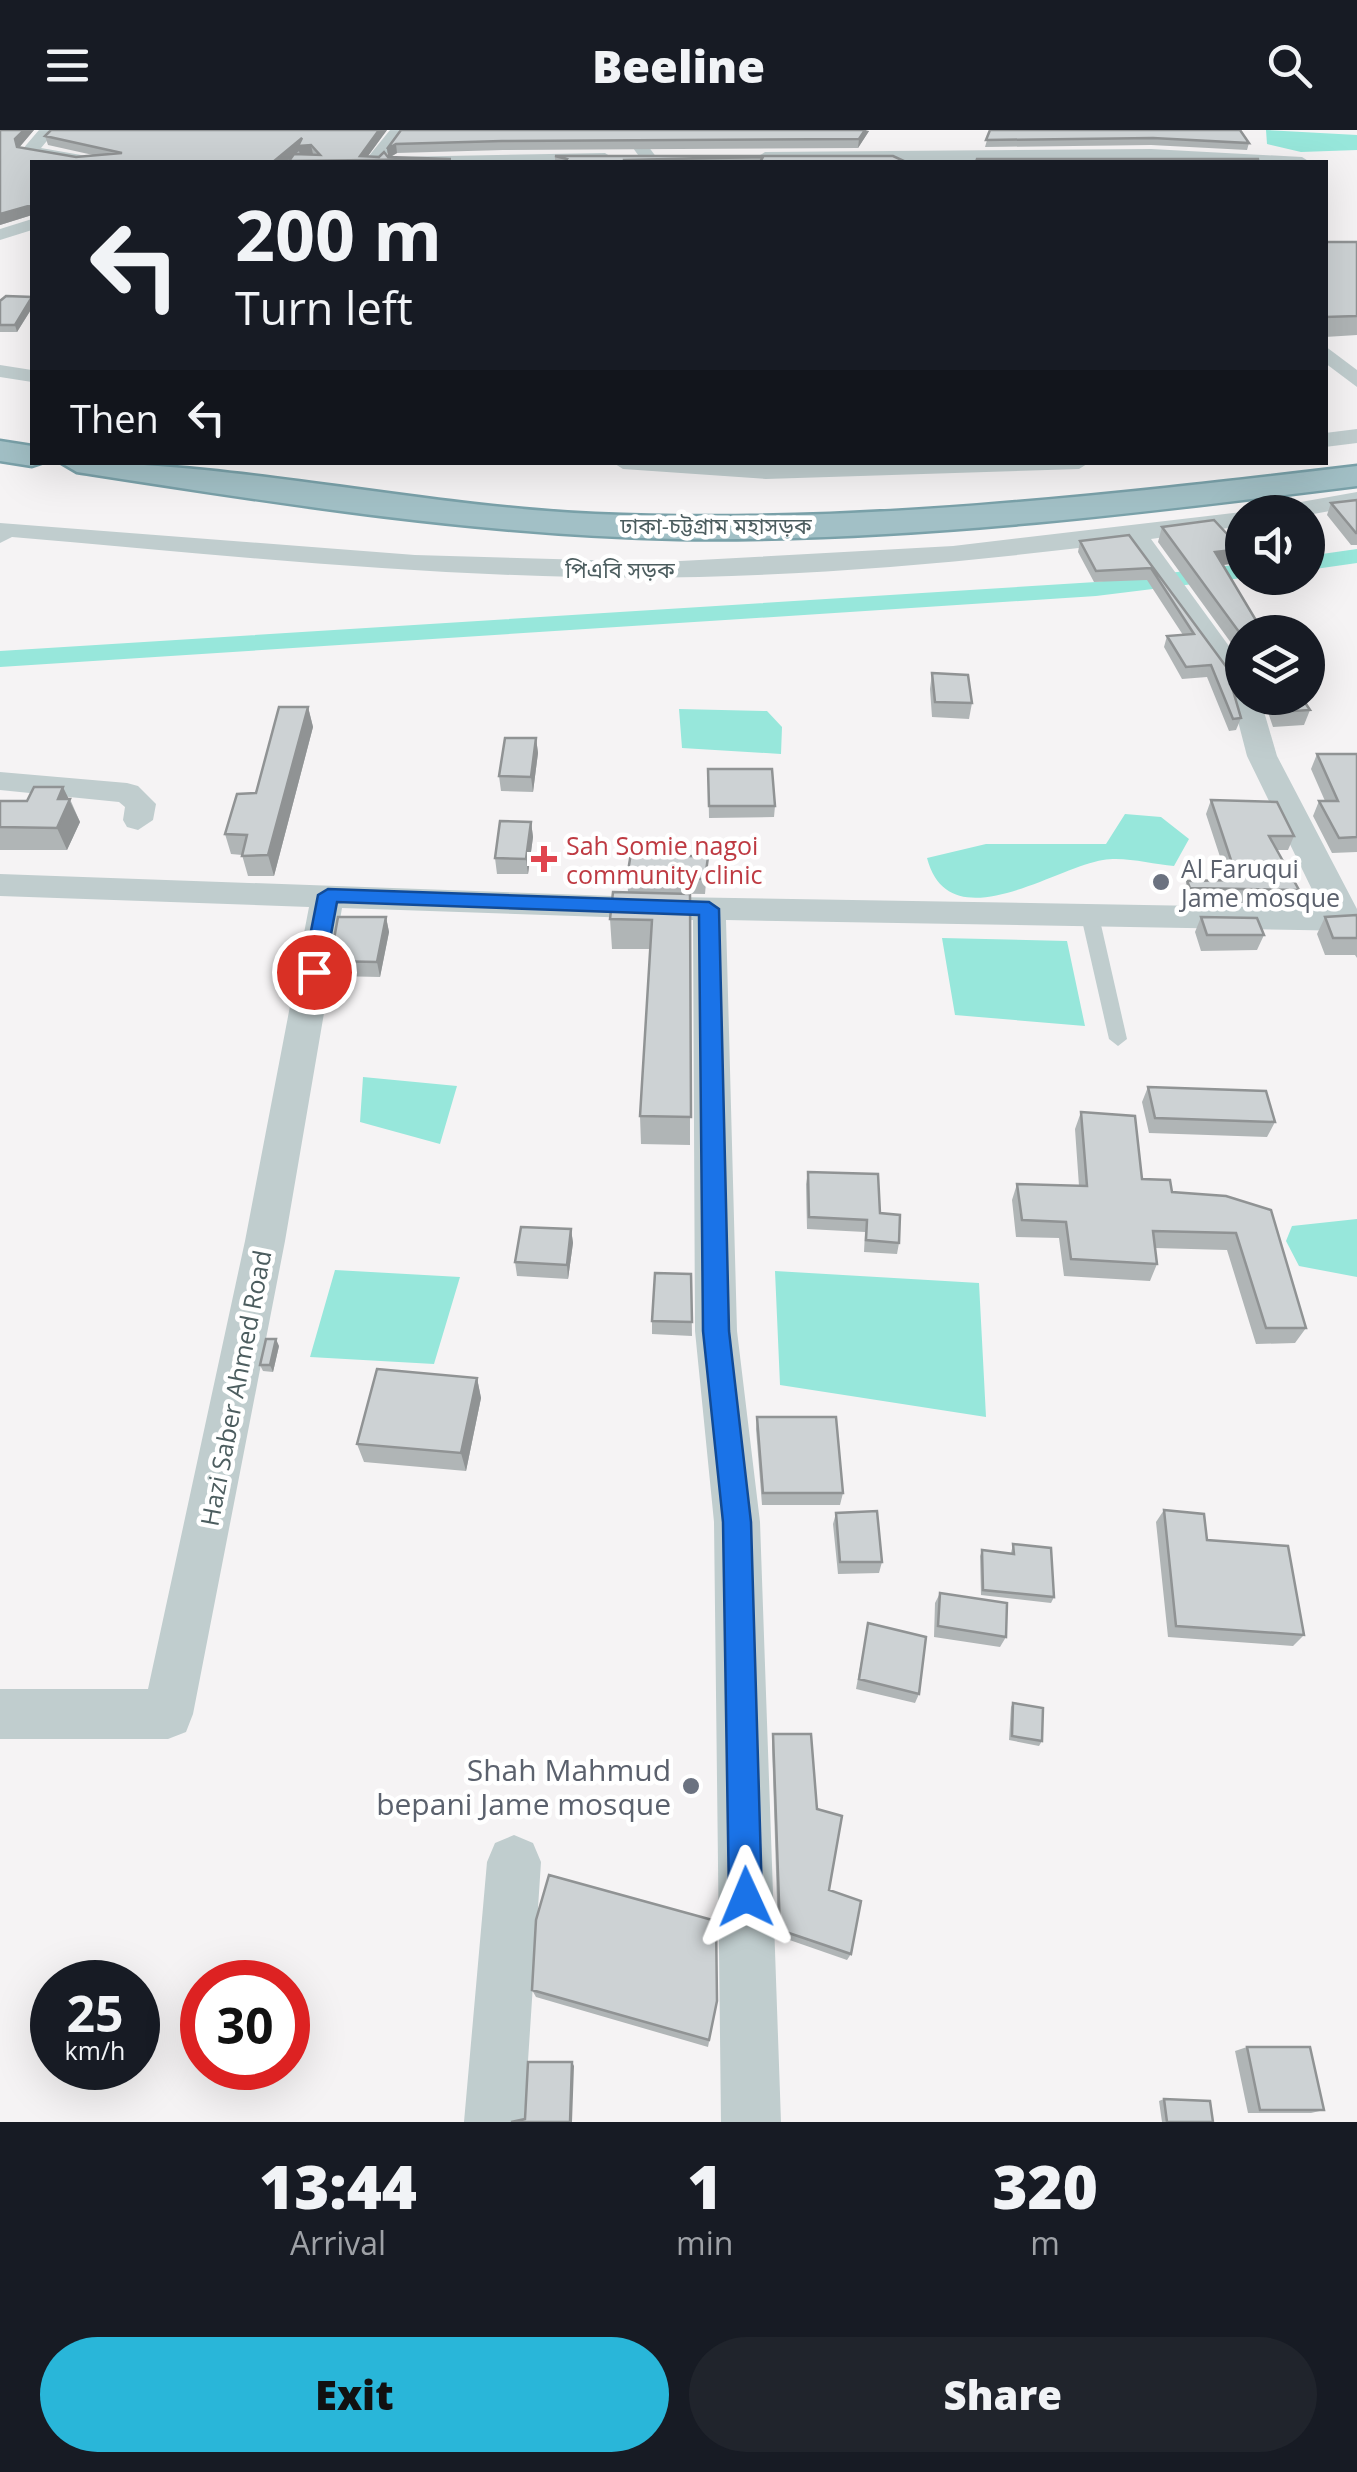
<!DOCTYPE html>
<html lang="en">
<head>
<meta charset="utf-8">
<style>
	:root { --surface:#171b24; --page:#20242c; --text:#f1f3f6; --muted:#9ea1a6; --accent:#29b6d9 }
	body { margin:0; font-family:"Open Sans","Noto Sans Bengali",sans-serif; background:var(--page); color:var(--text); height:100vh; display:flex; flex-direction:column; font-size:38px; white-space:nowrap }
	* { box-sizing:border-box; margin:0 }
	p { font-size:32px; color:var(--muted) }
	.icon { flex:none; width:55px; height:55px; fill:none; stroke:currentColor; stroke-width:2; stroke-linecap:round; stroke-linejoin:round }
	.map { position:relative; height:1992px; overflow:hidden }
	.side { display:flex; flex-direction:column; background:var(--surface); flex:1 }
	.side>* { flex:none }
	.guide { position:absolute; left:30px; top:30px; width:1298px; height:305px; border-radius:0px; box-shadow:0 10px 40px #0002; background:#171b24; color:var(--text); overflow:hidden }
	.tools { position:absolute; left:1225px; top:365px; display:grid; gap:20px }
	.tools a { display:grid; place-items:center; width:100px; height:100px; border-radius:50%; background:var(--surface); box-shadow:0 10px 40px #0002; font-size:50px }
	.speed { position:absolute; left:30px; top:1830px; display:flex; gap:20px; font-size:50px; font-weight:700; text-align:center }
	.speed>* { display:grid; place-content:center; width:130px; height:130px; border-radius:50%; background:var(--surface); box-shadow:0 10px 40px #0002; line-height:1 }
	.speed small { font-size:25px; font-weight:400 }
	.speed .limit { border:15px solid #d22; background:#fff; color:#111 }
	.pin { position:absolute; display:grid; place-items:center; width:85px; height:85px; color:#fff; margin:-42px; border:5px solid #fff; border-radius:50%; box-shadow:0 2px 10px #0007 }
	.me { position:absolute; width:110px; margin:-55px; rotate:359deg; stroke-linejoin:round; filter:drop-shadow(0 0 8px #0008) }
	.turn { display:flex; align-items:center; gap:35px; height:210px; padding:0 40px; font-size:45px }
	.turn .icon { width:130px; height:130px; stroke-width:2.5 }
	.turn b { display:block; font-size:70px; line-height:85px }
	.then { display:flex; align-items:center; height:95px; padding:0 40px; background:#0003; gap:20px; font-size:38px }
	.eta { display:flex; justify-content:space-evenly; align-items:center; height:170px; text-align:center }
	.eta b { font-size:60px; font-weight:800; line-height:70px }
	.button { display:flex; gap:20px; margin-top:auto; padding:20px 40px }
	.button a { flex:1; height:115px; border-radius:60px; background:var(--accent); color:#111; font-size:40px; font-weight:800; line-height:115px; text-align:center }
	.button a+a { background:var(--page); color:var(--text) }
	header { display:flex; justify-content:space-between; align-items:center; height:130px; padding:0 40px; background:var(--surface); font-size:45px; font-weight:800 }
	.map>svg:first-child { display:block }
	.water { fill:#97e7db }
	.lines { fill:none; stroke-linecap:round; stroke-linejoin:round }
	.canal { fill:#97e7db; fill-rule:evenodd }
	.trunk-casing { stroke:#7aa1a9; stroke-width:5 }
	.service { fill:#c0cdce; fill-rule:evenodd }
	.minor { fill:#c0cdce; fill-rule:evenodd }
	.trunk { fill:#a2c0c6; fill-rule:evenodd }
	.wall { fill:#b0b5b6 }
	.shaded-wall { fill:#909394 }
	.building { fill:#cdd2d4; stroke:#909394; stroke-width:2.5 }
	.route { fill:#1a73e8; stroke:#114b97; stroke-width:2.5 }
	.health-dot { fill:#e0444e; stroke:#fff; stroke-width:4 }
	.worship-dot { fill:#6b7280; stroke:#fff; stroke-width:4 }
	.labels { text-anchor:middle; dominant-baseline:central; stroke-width:9; stroke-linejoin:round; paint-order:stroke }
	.far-street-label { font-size:22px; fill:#4c5d5f; stroke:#fff }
	.health-label { font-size:25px; fill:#be3a42; stroke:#fff; text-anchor:start }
	.worship-label { font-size:25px; fill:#5b616d; stroke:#fff; text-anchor:start }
	.street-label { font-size:25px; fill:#4c5d5f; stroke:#fff }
	.near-worship-label { font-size:30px; fill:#5b616d; stroke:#fff; text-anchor:end }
</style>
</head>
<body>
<header><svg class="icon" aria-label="menu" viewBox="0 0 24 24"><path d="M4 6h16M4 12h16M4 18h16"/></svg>Beeline<svg class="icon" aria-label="search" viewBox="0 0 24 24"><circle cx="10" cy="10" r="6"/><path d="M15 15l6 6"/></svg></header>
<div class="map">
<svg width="1357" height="1992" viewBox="0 0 1357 1992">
	<rect width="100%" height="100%" fill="#f5f3f4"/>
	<!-- water -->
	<path class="water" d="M1266,0L1357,5V20L1301,22L1267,14Z
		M679,579L767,581L782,597L781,624L682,618Z
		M1125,684L1161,687L1189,709L1174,736C1152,734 1124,726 1103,730C1054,738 949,812 927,728L986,714H1106Z
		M942,808L1067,811L1085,896L955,885Z
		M363,947L457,956L440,1014L360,992Z
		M1357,1089V1147L1299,1136L1286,1111L1292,1096Z
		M335,1140L460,1147L434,1234L310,1227Z
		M775,1141L979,1153L986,1287L780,1255Z"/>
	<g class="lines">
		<!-- canal -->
		<path class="canal" d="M1357,419V433L1308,440V426Z
			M1242,434V448L1096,466L0,537V521L1096,452Z"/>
		<!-- trunk casing -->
		<g class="trunk-casing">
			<path id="trunk" d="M0,311L32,316V332H44L32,336L0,331Z
				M60,332C239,332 416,376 595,384C851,395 1104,366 1357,336V356C1132,384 906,412 678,409C477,405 276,373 77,342Z"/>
		</g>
		<!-- service -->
		<path class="service" d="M1090,780L1099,786L1127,909L1118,916L1109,909L1081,786Z"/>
		<!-- minor -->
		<path class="minor" d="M39,0H56L41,18L121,32H79L23,24L21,21Z
			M390,0H406L380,32H364Z
			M630,0H646L642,8L657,28L655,32H643L626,8Z
			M1151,19L1302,27L1310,32H765L757,27L765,22Z
			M605,23L613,28L611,32H389L397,27Z
			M32,89V100L0,110V99Z
			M1325,216L1357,240V257L1325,233Z
			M0,235L32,240V252L0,247Z
			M1357,299V313L1325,317V303Z
			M612,332H1090L1079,339L766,349L623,339Z
			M1357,362V376L1308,385L1272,382L1284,375Z
			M1242,382V396L1151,409L1242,534V568H1260L1277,626L1357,779V801L726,790L737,1201L760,1392L781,1992H721L714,1392L695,1201L693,790L342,778L285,1111L193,1584L186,1602L168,1609H0V1559H148L245,1111L309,777L0,766V744L613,766L1321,778L1247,626L1232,568L1236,562L1128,412C946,435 761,451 577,447C388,443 200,423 12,407L0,413V393L415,425L662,432L953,416Z
			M0,642L127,653L138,656L156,674L153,690L138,700L127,697L123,690L125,677L119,672L0,660Z
			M514,1705L533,1713L541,1732L524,1992H464L487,1732L495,1713Z"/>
		<!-- trunk -->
		<use href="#trunk" class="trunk"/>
	</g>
	<!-- wall -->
	<path class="wall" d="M0,0H34L19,17L76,27L93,25L48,15L45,6L51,0H387L368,26H388L401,0L869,1L858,18L503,20L397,23L391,27L451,29V32H290L291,28L286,32H32V85L0,95Z
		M990,0L1249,13L1247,20L1151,15L985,17Z
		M555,26H893L906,32H555Z
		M1325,112H1357V205L1325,207Z
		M32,167V178L17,202H0V171Z
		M1357,370V415H1351L1327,385L1331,373Z
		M1162,397L1241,419L1236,433L1223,435L1242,502V528L1158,412Z
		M1129,405L1233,558L1241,588L1236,600L1229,601L1207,547L1182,549L1164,517L1167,506L1183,505L1147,450L1094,452L1078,422L1080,411Z
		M932,543L972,573L969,589L932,587L930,559Z
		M1263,568H1302L1310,580L1304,595L1273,597Z
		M308,577L313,597L274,746H248L242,725L231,724L225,704L256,663Z
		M536,608L538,623L533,662L501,661L499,646Z
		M1317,624H1357V722L1332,723L1313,686L1319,671H1325L1311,639Z
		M708,639L775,676L774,687L709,688Z
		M70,669L80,692L67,720H0V671Z
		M1211,670L1294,706L1288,720H1277L1299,760L1293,774L1184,772L1182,765L1187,751L1222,750L1225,742L1206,684Z
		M531,692L533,707L528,744H497L495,728Z
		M707,742L705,764L639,763L690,764V1015L641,1014L640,986L650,819H612L610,789L628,762L627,747Z
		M1357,785V828L1355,825H1325L1317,804L1325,787Z
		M386,787L389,802L380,847L334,846L330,831Z
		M1201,787L1264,805L1257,820L1201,821L1195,802Z
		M1148,957L1275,992L1267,1007L1149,1003L1142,972Z
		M1081,982L1142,1049L1172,1062L1226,1066L1306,1198L1295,1213L1256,1214L1227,1120L1155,1118L1157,1134L1150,1151L1064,1146L1059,1108L1016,1107L1012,1070L1017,1054L1079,1056L1075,999Z
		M808,1042L880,1083L899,1113L897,1124L864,1122L865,1102L807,1099L806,1054Z
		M571,1099L573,1113L568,1149L517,1146L515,1132Z
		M691,1144L692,1206L652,1204V1191Z
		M279,1216L273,1242L263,1241L260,1235Z
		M477,1248L481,1268L466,1341L364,1332L357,1314Z
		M757,1287L843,1363L840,1375H762L756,1299Z
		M1164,1380L1207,1410L1304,1505L1293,1516L1168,1507L1156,1392Z
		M836,1383L882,1432L879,1443L838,1444L833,1394Z
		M1013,1414L1054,1467L1051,1473L981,1465L980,1426L982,1420L1011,1423Z
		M940,1463L1006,1507L1000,1517L934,1507L935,1473Z
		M868,1493L919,1564L915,1573L856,1559Z
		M1013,1573L1042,1611L1039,1616L1009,1610L1011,1577Z
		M773,1604L817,1679L829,1760L851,1824L847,1830L778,1806L772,1614Z
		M532,1860L717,1871L708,1917L536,1867Z
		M1247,1917L1324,1980L1311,1983H1248L1235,1921Z
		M1164,1969L1213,1992H1162L1159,1971Z"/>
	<!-- shaded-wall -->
	<path class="shaded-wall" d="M24,0H34L18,19L15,9Z
		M379,0H387L365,30L360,26Z
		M865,0L869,1L858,18L859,9Z
		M302,8L311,15L313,24L300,25L299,21L286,32H273Z
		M396,14L397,23L388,28L387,19Z
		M32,75V85L0,95V84Z
		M32,168V178L17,202L15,195Z
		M1241,419L1236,433L1210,437L1215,422Z
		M308,577L313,597L274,746L268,725Z
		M536,608L538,623L533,662L531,647Z
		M63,657L80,692L67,720L57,698L58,669Z
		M531,692L533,707L528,744L526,729Z
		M386,787L389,802L380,847L377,832Z
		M571,1099L573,1113L568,1149L567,1135Z
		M276,1209L279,1216L273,1242L270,1235Z
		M477,1248L481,1268L466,1341L461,1323Z
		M572,1932L574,1936L572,1992H570Z"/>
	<!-- building -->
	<path class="building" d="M0,0H24L15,9L17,17L76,27L122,23L45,6L51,0H379L360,26L379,27L384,22L388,27L451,29L289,31L294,24L320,25L311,15L298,16L302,8L273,32H32V75L0,84Z
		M401,0H865L859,9L502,11L396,14L387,19Z
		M990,0H1240L1249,13L1153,8L986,10Z
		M555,26H893L906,32H760L763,27L624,30V32H565L567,29Z
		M977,29H1259L1251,32H976Z
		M1325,112H1357V186L1325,187Z
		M6,166L32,167L15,195H0V171Z
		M1357,370V403H1356L1331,373Z
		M1214,390L1241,419L1215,422L1263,502H1242V506L1162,397Z
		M1129,405L1236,550L1232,557L1241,588L1233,589L1211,535L1186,537L1167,506L1194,504L1151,438L1096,441L1080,411Z
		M932,543L968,545L972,573L935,572Z
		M1274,568H1302L1310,580L1278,582Z
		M279,577H308L268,725L242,726L247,705L225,704L237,664L256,663Z
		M505,608H536L531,647L499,646Z
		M1317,624H1357V707L1339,708L1319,671H1338Z
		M708,639H772L775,676H709Z
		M34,657H63L58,669H70L57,698L0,697V671H27Z
		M1211,670L1277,672L1294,706H1269L1299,760L1190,758L1187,751L1233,750L1227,737L1233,736Z
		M500,691L531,692L526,729L495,728Z
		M631,723L708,727L705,749L627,747Z
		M613,762L690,764L691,987L640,986L652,790L610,789Z
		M1357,785V808H1333L1325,787Z
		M338,787H386L377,832L330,831Z
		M1201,787L1257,788L1264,805H1207Z
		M1148,957L1266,961L1275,992L1155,988Z
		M1081,982L1135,986L1142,1049L1170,1050L1172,1062L1226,1066L1271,1080L1306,1198H1266L1236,1103L1153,1101L1157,1134L1071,1129L1066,1092L1022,1090L1017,1054L1087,1056Z
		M808,1042L878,1044L880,1083L900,1085L899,1113L866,1110L867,1090L809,1087Z
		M521,1097L571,1099L567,1135L515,1132Z
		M655,1143L691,1144L692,1192L652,1191Z
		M266,1209H276L270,1235H260Z
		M377,1239L477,1248L461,1323L357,1314Z
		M757,1287H836L843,1363H763Z
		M1164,1380L1204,1384L1207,1410L1288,1416L1304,1505L1176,1496Z
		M877,1381L882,1432H840L836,1383Z
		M1013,1414L1051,1418L1054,1467L983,1460L982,1420L1014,1424Z
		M940,1463L1007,1473L1006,1507L938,1496Z
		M868,1493L926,1507L919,1564L859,1549Z
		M1013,1573L1043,1578L1042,1611L1012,1606Z
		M773,1604H811L817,1679L842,1686L829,1760L861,1771L851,1824L780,1800Z
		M549,1745L716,1791L717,1871L709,1910L532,1860L536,1790Z
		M1247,1917H1310L1324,1980H1260Z
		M528,1932H572L570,1992H511L525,1989Z
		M1164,1969L1210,1971L1213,1992H1167Z"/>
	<!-- route -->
	<path class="route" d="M328,759L709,772L719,779L729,1201L751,1392L762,1767L757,1779L746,1783L734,1779L729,1767L723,1392L703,1201L699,785L337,772L324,842L314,849L303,842L318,765Z"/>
	<!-- markers -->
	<path class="health-dot" d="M539 714h10v10h10v10h-10v10h-10v-10h-10v-10h10z"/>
	<g class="worship-dot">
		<circle cx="1161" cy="752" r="10"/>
		<circle cx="691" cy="1656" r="10"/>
	</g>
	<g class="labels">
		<!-- far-street labels -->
		<g class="far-street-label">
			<text x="716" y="395">ঢাকা-চট্টগ্রাম মহাসড়ক</text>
			<text x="620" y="439">পিএবি সড়ক</text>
		</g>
		<!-- health labels -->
		<g class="health-label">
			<text x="566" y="715">Sah Somie nagoi<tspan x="566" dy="29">community clinic</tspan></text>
		</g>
		<!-- worship labels -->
		<g class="worship-label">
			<text x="1181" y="738">Al Faruqui<tspan x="1181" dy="29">Jame mosque</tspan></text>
		</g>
		<!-- street labels -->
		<g class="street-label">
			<text transform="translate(235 1258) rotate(-79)">Hazi Saber Ahmed Road</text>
		</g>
		<!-- near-worship labels -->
		<g class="near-worship-label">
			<text x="671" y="1639">Shah Mahmud<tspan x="671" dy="34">bepani Jame mosque</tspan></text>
		</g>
	</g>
</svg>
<div class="tools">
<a><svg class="icon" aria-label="sound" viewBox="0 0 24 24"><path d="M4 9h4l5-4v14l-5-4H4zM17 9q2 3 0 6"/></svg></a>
<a><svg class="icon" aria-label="layers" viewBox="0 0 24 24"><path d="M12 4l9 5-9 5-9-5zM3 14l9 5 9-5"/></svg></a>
</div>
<div class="speed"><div>25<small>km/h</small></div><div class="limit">30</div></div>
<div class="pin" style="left:314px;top:842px;background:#d93025"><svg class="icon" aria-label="arrive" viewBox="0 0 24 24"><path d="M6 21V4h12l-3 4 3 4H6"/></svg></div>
<svg class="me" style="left:746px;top:1767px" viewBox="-20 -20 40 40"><path d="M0-17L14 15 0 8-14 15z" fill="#1a73e8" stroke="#fff" stroke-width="4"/></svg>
<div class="guide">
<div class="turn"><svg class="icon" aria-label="left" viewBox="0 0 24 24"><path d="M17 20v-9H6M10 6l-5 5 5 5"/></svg><div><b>200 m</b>Turn left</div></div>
<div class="then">Then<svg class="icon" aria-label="left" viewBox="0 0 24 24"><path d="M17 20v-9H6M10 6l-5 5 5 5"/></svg></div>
</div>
</div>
<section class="side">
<div class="eta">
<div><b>13:44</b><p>Arrival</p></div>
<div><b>1</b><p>min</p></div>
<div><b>320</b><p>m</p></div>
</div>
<div class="button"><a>Exit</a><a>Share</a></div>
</section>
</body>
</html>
